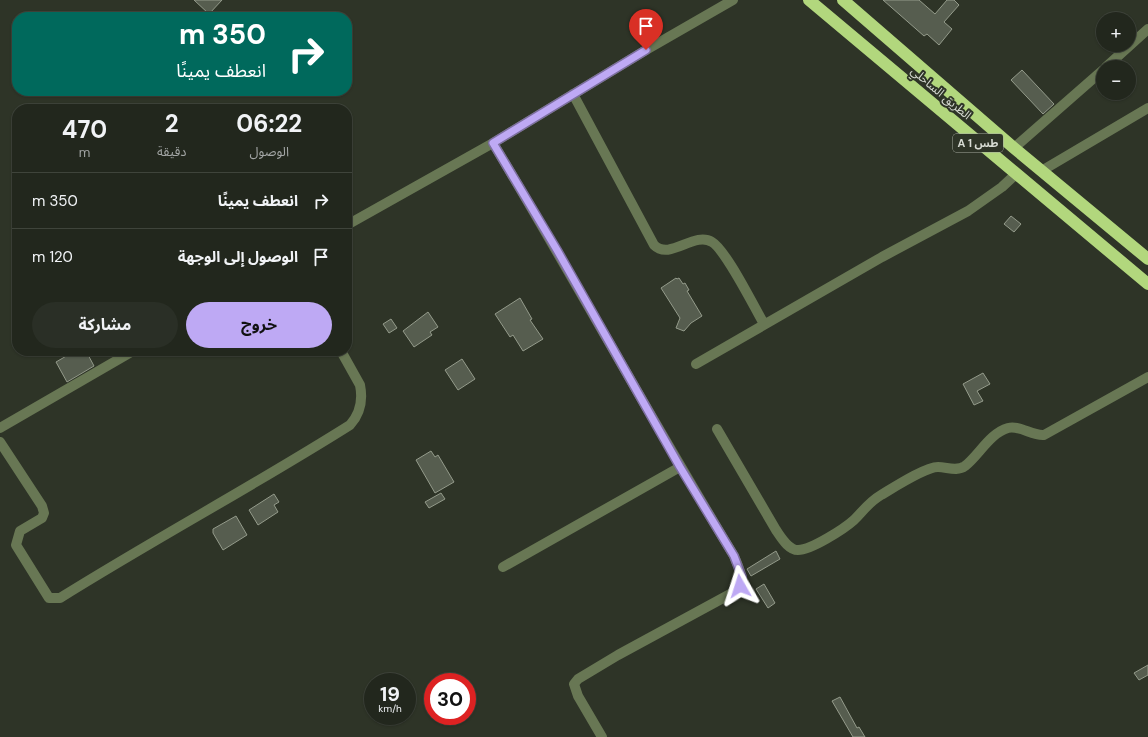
<!DOCTYPE html>
<html lang="ar">
<head>
<meta charset="utf-8">
<style>
	:root { --surface:#22271d; --page:#2a2f26; --text:#f1f3f6; --muted:#a2a5a4; --line:#3f443b; --accent:#bea9f4 }
	body { margin:0; font-family:"DM Sans","Noto Sans Arabic",sans-serif; background:var(--page); color:var(--text); direction:rtl; height:100vh; display:flex; flex-direction:column; font-size:15px; white-space:nowrap }
	* { box-sizing:border-box; margin:0 }
	p { font-size:13px; color:var(--muted) }
	.icon { flex:none; width:22px; height:22px; fill:none; stroke:currentColor; stroke-width:2; stroke-linecap:round; stroke-linejoin:round }
	.map { position:relative; flex:1; overflow:hidden; direction:ltr }
	.drawer { position:absolute; left:12px; top:104px; width:340px; height:252px; display:flex; flex-direction:column; background:var(--surface); border-radius:16px; box-shadow:0 1px 3px #0004,0 0 0 1px var(--line); direction:rtl }
	.drawer>* { flex:none }
	.top-card { position:absolute; left:12px; top:12px; width:340px; height:84px; border-radius:16px; box-shadow:0 1px 3px #0004,0 0 0 1px var(--line); direction:rtl; background:#00695c; color:#fff; overflow:hidden }
	.fabs { position:absolute; left:1096px; top:12px; display:grid; gap:8px }
	.fabs a { display:grid; place-items:center; width:40px; height:40px; border-radius:50%; background:var(--surface); box-shadow:0 1px 3px #0004,0 0 0 1px var(--line); font-size:20px }
	.speed { position:absolute; left:364px; top:673px; display:flex; gap:8px; font-size:20px; font-weight:700; text-align:center }
	.speed>* { display:grid; place-content:center; width:52px; height:52px; border-radius:50%; background:var(--surface); box-shadow:0 1px 3px #0004,0 0 0 1px var(--line); line-height:1 }
	.speed small { font-size:10px; font-weight:400 }
	.speed .limit { border:6px solid #d22; background:#fff; color:#111 }
	.pin { position:absolute; display:grid; place-items:center; width:34px; height:34px; color:#fff; margin:-41px -17px; border-radius:50% 50% 50% 0; rotate:-45deg; box-shadow:0 0 4px #0007 }
	.pin .icon { rotate:45deg }
	.me { position:absolute; width:44px; margin:-22px; rotate:354deg; stroke-linejoin:round; filter:drop-shadow(0 0 3px #0008) }
	.turn { display:flex; align-items:center; gap:14px; height:84px; padding:0 20px; font-size:18px }
	.turn .icon { width:52px; height:52px; stroke-width:2.5 }
	.turn b { display:block; font-size:28px; line-height:34px }
	.eta { display:flex; justify-content:space-evenly; align-items:center; height:68px; text-align:center }
	.eta b { font-size:24px; font-weight:700; line-height:28px }
	.primary-button { display:flex; gap:8px; margin-top:auto; padding:8px 20px }
	.primary-button a { flex:1; height:46px; border-radius:24px; background:var(--accent); color:#111; font-size:16px; font-weight:700; line-height:46px; text-align:center }
	.primary-button a+a { background:var(--page); color:var(--text) }
	ul { padding:0; list-style:none }
	li { display:flex; align-items:center; gap:12px; height:56px; padding:0 20px; border-top:1px solid var(--line) }
	li div { flex:1 }
	li b { display:block; font-size:15px }
	li em { font-style:normal }
	.map>svg:first-child { display:block }
	.building { fill:#565d4f; stroke:#949b8b }
	.lines { fill:none; stroke-linecap:round; stroke-linejoin:round }
	.minor { stroke:#687754; stroke-width:10 }
	.highway { stroke:#b2d77d; stroke-width:12 }
	.route-casing { stroke:#7c6e9f; stroke-width:10 }
	.route { stroke:#bea9f4; stroke-width:7 }
	.labels { text-anchor:middle; dominant-baseline:central; stroke-width:4; stroke-linejoin:round; paint-order:stroke }
	.shield { fill:#2e3427; stroke:#a5aaa0; stroke-width:1 }
	.shield-label { font-size:11px; font-weight:bold; fill:#d8dcd4 }
	.street-label { font-size:12px; fill:#d8dcd4; stroke:#2e3427 }
</style>
</head>
<body>
<div class="map">
<svg width="1148" height="737" viewBox="0 0 1148 737">
	<rect width="100%" height="100%" fill="#2e3427"/>
	<!-- building -->
	<path class="building" d="M194,0H222L209,14Z
		M883,0H919L935,14L947,0H954L959,5L944,22L952,29L939,45L927,34L924,36Z
		M1022,70L1054,104L1043,114L1011,80Z
		M1011,216L1021,224L1014,232L1004,224Z
		M676,278L677,279L679,278L683,284L685,283L689,290L687,291L702,316L691,323L684,331L676,328L680,318L661,288Z
		M520,298L532,319L530,320L543,339L523,351L513,335L510,337L495,314Z
		M428,312L438,327L430,332L432,335L414,347L403,331Z
		M391,319L397,328L389,333L383,324Z
		M75,351H86L94,366L67,382L56,362Z
		M462,359L475,379L458,390L445,370Z
		M983,373L990,384L977,391L983,401L974,405L963,384Z
		M431,451L435,457L438,455L454,482L435,493L416,460Z
		M441,493L445,499L429,508L425,502Z
		M274,494L279,502L274,505L278,512L258,525L249,510Z
		M236,516L247,535L223,550L213,533V529Z
		M776,551L780,559L751,576L747,569Z
		M764,584L775,603L768,608L756,589Z
		M1148,665V675L1139,680L1134,673Z
		M840,697L857,728L859,727L865,737H853L832,701Z"/>
	<g class="lines">
		<!-- minor -->
		<path class="minor" d="M1106,67L1148,29
			M573,94L654,245C670,261 694,231 712,242C726,250 754,307 764,324
			M493,143C575,280 651,419 734,556C740,571 746,579 734,592L618,655L578,679L574,684L578,696L602,737
			M1014,148L1103,70
			M1043,170L1148,108
			M347,225L493,143L646,50L733,0
			M696,364L882,257L968,211L1002,187L1016,174
			M0,428L133,351
			M717,429L776,530C781,537 788,550 798,550C811,550 844,529 854,520C863,511 869,502 881,495C893,488 925,467 938,467C947,467 957,472 965,466C979,455 990,433 1008,428C1020,425 1032,436 1044,435L1148,377
			M0,442L42,506L44,513L42,518L20,531L16,545L49,598H60C156,538 255,485 350,425C360,414 363,400 360,385L341,351
			M503,567L680,467"/>
		<!-- highway -->
		<path class="highway" d="M809,0L1148,284
			M843,0L1014,148L1148,259"/>
	</g>
	<g class="lines">
		<!-- route casing -->
		<g class="route-casing">
			<path id="route" d="M646,50L493,143L557,250L680,467L734,556L742,577L740,586"/>
		</g>
		<!-- route -->
		<use href="#route" class="route"/>
	</g>
	<g class="labels">
		<!-- shield labels -->
		<rect class="shield" x="953" y="134" width="50" height="18" rx="3"/>
		<g class="shield-label">
			<text x="978" y="143">A 1 طس</text>
		</g>
		<!-- street labels -->
		<g class="street-label">
			<text transform="translate(941 93) rotate(40)">الطريق الساحلي</text>
		</g>
	</g>
</svg>
<div class="fabs">
<a>+</a>
<a>−</a>
</div>
<div class="speed"><div>19<small>km/h</small></div><div class="limit">30</div></div>
<div class="pin" style="left:646px;top:50px;background:#d93025"><svg class="icon" aria-label="arrive" viewBox="0 0 24 24"><path d="M6 21V4h12l-3 4 3 4H6"/></svg></div>
<svg class="me" style="left:740px;top:586px" viewBox="-20 -20 40 40"><path d="M0-17L14 15 0 8-14 15z" fill="#bea9f4" stroke="#fff" stroke-width="4"/></svg>
<div class="top-card">
<div class="turn"><svg class="icon" aria-label="right" viewBox="0 0 24 24"><path d="M7 20v-9h11M14 6l5 5-5 5"/></svg><div><b>350 m</b>انعطف يمينًا</div></div>
</div>
<section class="drawer">
<div class="eta">
<div><b>06:22</b><p>الوصول</p></div>
<div><b>2</b><p>دقيقة</p></div>
<div><b>470</b><p>m</p></div>
</div>
<ul>
<li><svg class="icon" aria-label="right" viewBox="0 0 24 24"><path d="M7 20v-9h11M14 6l5 5-5 5"/></svg><div><b>انعطف يمينًا</b></div><em>350 m</em></li>
<li><svg class="icon" aria-label="arrive" viewBox="0 0 24 24"><path d="M6 21V4h12l-3 4 3 4H6"/></svg><div><b>الوصول إلى الوجهة</b></div><em>120 m</em></li>
</ul>
<div class="primary-button"><a>خروج</a><a>مشاركة</a></div>
</section>
</div>
</body>
</html>
